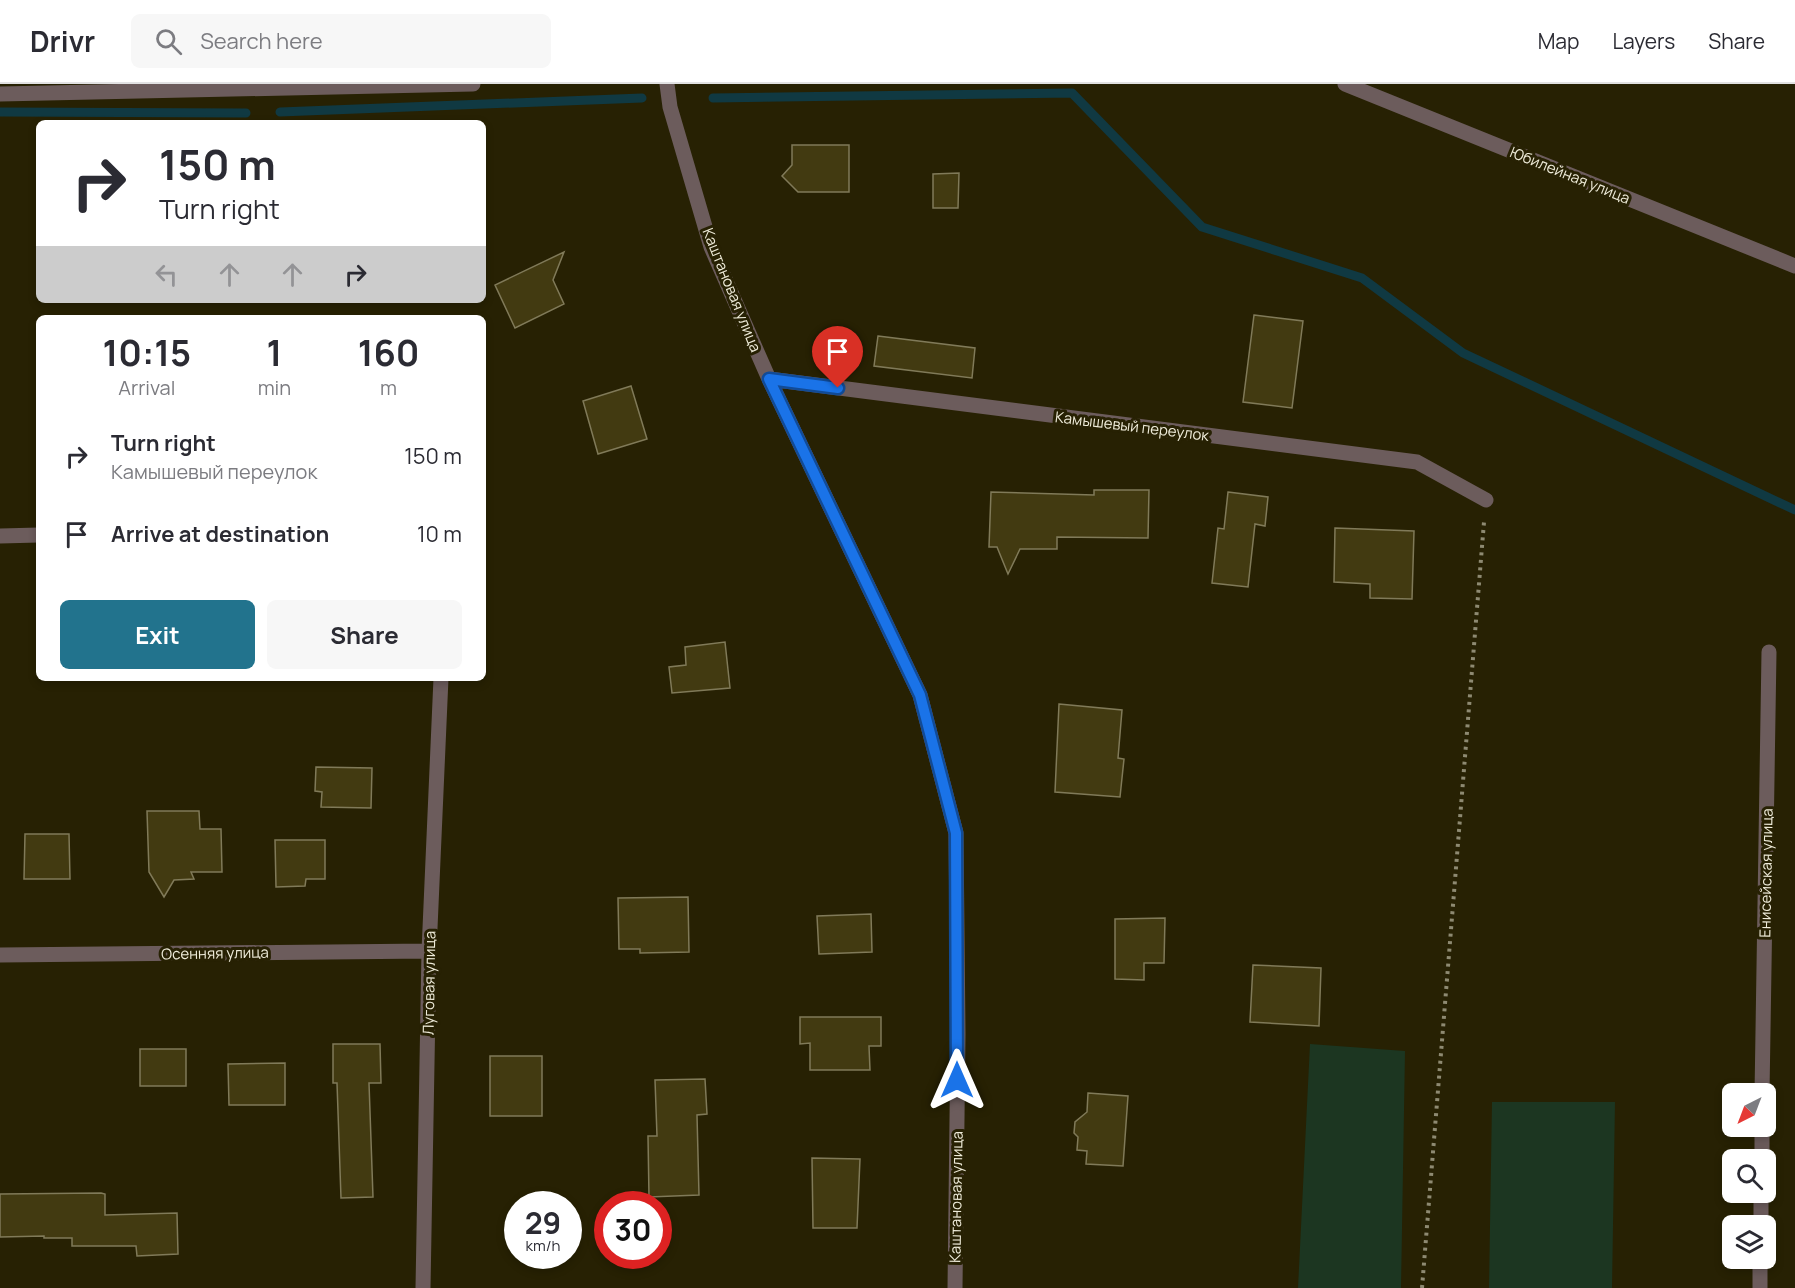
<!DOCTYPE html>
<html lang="en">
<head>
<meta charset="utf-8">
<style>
	:root { --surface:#fff; --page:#f7f7f7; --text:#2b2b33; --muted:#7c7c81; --line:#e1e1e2; --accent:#22738d }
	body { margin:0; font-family:Manrope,sans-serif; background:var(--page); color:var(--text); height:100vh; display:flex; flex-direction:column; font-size:22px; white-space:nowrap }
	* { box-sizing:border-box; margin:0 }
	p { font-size:20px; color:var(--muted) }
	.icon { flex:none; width:33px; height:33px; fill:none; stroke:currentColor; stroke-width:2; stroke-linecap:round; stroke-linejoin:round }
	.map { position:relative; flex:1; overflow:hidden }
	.panel { position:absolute; left:36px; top:231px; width:450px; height:366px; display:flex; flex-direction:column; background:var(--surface); border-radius:9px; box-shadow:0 3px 9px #0003 }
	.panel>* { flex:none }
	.banner { position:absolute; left:36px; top:36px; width:450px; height:183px; border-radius:9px; box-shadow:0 3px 9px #0003; background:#fff; color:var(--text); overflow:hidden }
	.needle { width:39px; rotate:222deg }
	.fabs { position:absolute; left:1722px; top:999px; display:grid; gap:12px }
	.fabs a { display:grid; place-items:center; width:54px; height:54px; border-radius:9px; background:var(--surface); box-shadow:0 3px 9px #0003; font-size:30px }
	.speed { position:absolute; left:504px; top:1107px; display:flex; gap:12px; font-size:30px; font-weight:700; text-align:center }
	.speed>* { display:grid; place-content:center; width:78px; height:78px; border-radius:50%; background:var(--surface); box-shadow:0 3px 9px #0003; line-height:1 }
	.speed small { font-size:15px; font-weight:400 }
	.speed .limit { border:9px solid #d22; background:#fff; color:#111 }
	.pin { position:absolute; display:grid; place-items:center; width:51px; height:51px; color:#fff; margin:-62px -26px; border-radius:50% 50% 50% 0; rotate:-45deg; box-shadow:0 0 6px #0007 }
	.pin .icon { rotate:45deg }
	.me { position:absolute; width:66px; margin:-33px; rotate:0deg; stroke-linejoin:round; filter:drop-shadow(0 0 4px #0008) }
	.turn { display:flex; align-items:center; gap:21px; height:126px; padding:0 24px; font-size:27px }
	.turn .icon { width:78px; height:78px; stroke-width:2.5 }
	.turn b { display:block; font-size:42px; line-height:51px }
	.lanes { display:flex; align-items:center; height:57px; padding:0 24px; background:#0003; justify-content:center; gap:30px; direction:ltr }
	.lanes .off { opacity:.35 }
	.eta { display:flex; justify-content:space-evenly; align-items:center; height:102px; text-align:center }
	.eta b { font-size:36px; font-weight:700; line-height:42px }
	.button { display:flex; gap:12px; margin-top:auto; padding:12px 24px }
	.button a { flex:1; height:69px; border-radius:9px; background:var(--accent); color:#fff; font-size:24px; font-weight:700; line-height:69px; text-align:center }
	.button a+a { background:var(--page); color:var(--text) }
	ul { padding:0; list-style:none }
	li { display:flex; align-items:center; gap:18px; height:78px; padding:0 24px }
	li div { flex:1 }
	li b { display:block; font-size:22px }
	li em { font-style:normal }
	header { display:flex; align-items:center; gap:36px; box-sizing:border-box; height:84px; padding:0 30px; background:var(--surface); border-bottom:2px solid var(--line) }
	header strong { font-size:28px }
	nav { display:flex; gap:33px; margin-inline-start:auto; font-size:21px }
	.search { width:420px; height:54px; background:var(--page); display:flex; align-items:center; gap:15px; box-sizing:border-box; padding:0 21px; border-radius:9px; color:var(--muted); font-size:22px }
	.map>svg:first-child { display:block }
	.green { fill:#1c3621 }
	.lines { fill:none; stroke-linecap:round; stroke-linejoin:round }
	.stream { stroke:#103942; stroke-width:9 }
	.building { fill:#423a11; stroke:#807a59; stroke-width:1.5 }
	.path { stroke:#8e8a72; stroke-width:4; stroke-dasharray:3 4.5; stroke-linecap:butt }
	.minor { stroke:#6c5c5c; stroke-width:15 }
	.route-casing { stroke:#114b97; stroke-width:15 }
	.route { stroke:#1a73e8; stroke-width:10 }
	.labels { text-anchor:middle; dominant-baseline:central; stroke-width:6; stroke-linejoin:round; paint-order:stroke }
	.street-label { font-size:15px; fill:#efecda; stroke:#272103 }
</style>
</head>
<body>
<header>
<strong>Drivr</strong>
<div class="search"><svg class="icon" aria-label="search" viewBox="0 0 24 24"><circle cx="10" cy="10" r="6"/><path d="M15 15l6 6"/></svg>Search here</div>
<nav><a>Map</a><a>Layers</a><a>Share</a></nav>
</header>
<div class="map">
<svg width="1795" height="1204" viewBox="0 0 1795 1204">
	<rect width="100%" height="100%" fill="#272103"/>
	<!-- green -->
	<path class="green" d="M1310,960L1405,967L1401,1204H1298Z
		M1492,1018H1615L1612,1204H1489Z"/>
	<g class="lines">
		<!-- stream -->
		<path class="stream" d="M713,14L1072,9L1202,143L1362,194L1463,269L1795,426
			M0,28L246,29
			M280,28L642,14"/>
	</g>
	<!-- building -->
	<path class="building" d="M792,61H849V108H798L782,92L792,81Z
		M959,89L958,124H933V90Z
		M564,168L553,196L564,220L515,244L495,201Z
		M1254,231L1303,237L1292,324L1243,318Z
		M878,252L975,264L972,294L874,282Z
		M631,302L647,355L598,370L583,317Z
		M1094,406H1149L1148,454L1057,453V465H1020L1008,490L997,463H989L991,408L1094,411Z
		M1228,408L1268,413L1265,442L1255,440L1248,503L1212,499L1218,444L1224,445Z
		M1335,444L1414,447L1412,515L1370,514V500L1334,498Z
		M725,558L730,604L672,609L669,583L686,581L685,563Z
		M1059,620L1122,626L1118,674L1124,675L1120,713L1055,708Z
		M316,683L372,684L371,724L321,723L322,708L315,707Z
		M147,727H199L200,745H221L222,788H191L194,795L174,796L164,813L149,788Z
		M25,750H69L70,795H24Z
		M275,756H325V795H306L305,802L276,803Z
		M688,813L689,868L640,869V865H619L618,814Z
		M871,830L872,868L819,870L817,832Z
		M1165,834L1164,879H1144V896L1115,895V835Z
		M1253,881L1321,884L1319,942L1250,938Z
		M800,933H881V962H869L870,986H810V959L800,960Z
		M333,960H380L381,999H369L373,1113L341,1114L337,999H333Z
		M140,965H186V1002H140Z
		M490,972H542V1032H490Z
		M285,979V1021H229L228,980Z
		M705,995L707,1030L697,1031L699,1111L649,1113L648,1052H657L655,996Z
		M1088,1009L1128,1012L1123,1082L1086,1080L1087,1067L1077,1066L1078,1053L1074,1049L1075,1038L1087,1028Z
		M812,1074L860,1075L857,1144H813Z
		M101,1109L105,1110V1131L177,1129L178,1170L137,1172L136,1162H72V1154H44V1152L0,1153V1110Z"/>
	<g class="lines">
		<!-- path -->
		<path class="path" d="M1422,1204L1484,438"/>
		<!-- minor -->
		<path class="minor" d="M667,0L670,23L711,163L769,295L920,611L956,749L958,950L955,1204
			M1345,0L1795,182
			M0,10L473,0
			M769,295L1417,378L1486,416
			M0,452L39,451
			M0,871L429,867
			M1762,1010L1769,568
			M1762,1076V1042
			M1761,1142V1108
			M423,1204L429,867L441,594
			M1760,1204V1174"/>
	</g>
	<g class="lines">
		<!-- route casing -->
		<g class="route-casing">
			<path id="route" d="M838,304L769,295L920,611L956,749L957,996"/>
		</g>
		<!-- route -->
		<use href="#route" class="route"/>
	</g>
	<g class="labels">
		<!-- street labels -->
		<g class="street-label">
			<text transform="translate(1570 91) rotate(22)">Юбилейная улица</text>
			<text transform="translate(732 206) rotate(68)">Каштановая улица</text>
			<text transform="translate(1132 342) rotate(7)">Камышевый переулок</text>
			<text transform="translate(1766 789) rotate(-89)">Енисейская улица</text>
			<text transform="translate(215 869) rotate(-1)">Осенняя улица</text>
			<text transform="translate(429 899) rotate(-89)">Луговая улица</text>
			<text transform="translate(956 1113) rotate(-89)">Каштановая улица</text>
		</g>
	</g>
</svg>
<div class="fabs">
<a><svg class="needle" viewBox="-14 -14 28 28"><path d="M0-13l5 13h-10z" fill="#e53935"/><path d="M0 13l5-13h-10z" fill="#7c7c81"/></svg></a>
<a><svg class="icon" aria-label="search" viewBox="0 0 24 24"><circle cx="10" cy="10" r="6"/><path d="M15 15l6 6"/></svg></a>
<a><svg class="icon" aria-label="layers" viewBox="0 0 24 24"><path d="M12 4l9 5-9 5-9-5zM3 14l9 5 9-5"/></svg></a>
</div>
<div class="speed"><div>29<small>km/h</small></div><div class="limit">30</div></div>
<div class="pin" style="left:838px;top:304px;background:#d93025"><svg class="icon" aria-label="arrive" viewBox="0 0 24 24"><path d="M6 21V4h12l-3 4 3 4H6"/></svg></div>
<svg class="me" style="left:957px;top:996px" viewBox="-20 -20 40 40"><path d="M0-17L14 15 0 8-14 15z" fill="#1a73e8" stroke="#fff" stroke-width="4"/></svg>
<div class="banner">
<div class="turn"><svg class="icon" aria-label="right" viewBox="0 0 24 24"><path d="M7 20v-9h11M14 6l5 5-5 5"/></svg><div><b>150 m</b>Turn right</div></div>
<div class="lanes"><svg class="icon off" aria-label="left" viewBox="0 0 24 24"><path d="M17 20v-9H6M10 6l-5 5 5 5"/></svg><svg class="icon off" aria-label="ahead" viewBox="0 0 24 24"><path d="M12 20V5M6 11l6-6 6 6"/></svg><svg class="icon off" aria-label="ahead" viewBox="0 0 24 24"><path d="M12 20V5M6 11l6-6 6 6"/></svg><svg class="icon" aria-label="right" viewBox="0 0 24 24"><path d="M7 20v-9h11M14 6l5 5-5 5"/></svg></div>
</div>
<section class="panel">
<div class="eta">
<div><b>10:15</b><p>Arrival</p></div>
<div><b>1</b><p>min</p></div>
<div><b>160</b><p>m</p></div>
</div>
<ul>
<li><svg class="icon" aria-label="right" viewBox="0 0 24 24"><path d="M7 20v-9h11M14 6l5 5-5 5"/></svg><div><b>Turn right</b><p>Камышевый переулок</p></div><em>150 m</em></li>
<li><svg class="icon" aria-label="arrive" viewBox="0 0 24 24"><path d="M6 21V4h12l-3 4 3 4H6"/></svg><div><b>Arrive at destination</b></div><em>10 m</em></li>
</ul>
<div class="button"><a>Exit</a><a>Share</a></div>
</section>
</div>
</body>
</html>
